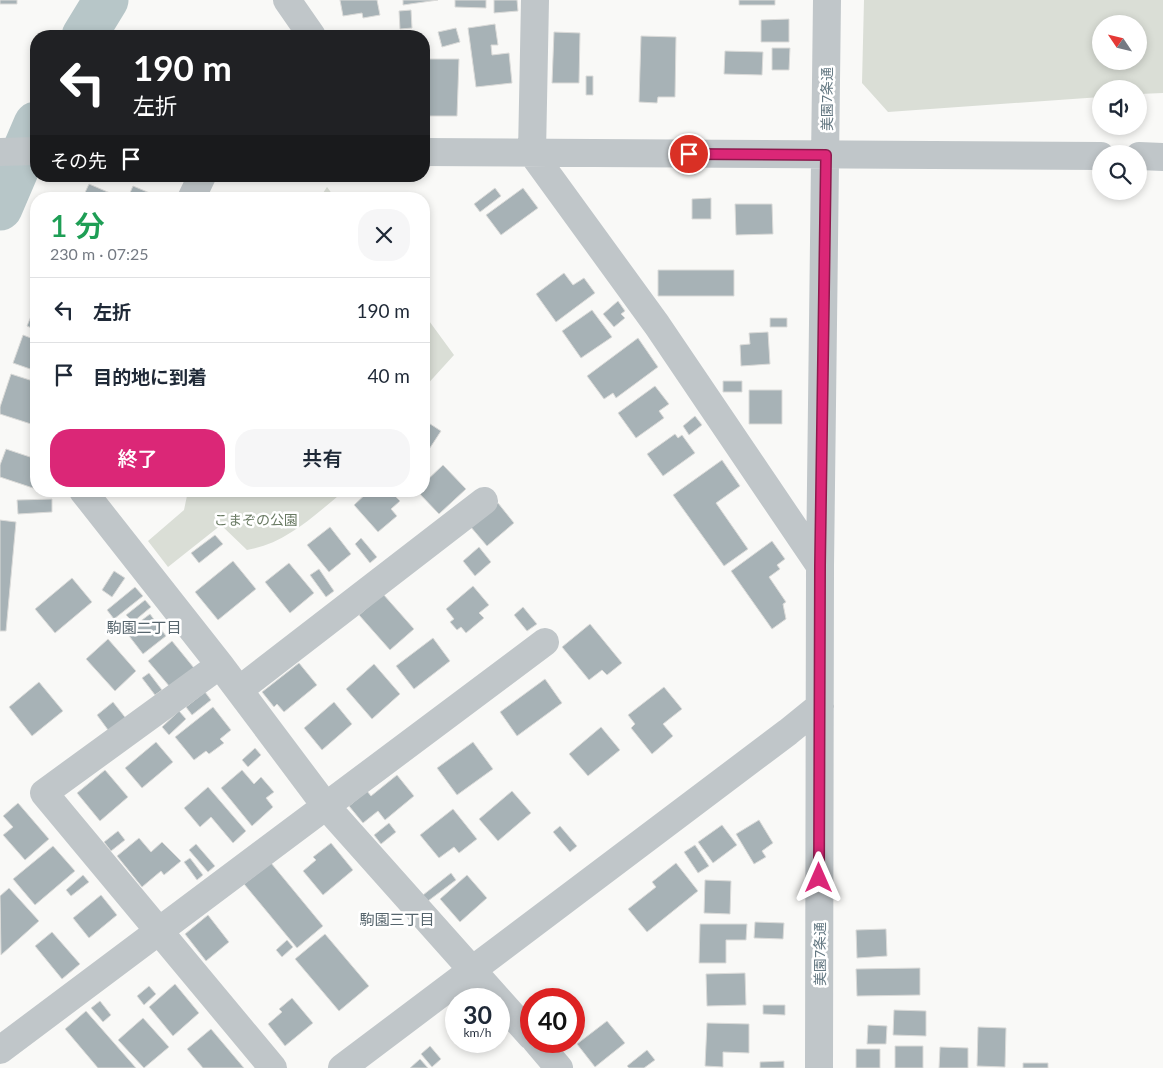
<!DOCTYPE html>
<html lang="ja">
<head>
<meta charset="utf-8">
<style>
	:root { --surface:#fff; --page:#f6f6f7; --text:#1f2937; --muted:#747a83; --line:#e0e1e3; --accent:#db2777 }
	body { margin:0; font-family:Lato,"Noto Sans JP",sans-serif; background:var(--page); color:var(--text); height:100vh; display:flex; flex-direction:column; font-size:19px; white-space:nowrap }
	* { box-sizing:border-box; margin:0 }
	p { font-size:16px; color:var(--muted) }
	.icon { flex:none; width:28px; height:28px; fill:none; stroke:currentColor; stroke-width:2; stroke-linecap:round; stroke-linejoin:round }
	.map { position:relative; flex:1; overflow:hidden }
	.drawer { position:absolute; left:30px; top:192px; width:400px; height:305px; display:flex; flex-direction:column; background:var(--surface); border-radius:20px; box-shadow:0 2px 8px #0003 }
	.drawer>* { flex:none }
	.banner { position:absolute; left:30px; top:30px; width:400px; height:152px; border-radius:20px; box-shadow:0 2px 8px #0003; background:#202124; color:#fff; overflow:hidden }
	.needle { width:32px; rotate:305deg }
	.fabs { position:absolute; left:1092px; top:15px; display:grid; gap:10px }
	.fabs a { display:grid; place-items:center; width:55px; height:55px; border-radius:50%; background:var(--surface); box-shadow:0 2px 8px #0003; font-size:25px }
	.speed { position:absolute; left:445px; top:988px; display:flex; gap:10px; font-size:25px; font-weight:700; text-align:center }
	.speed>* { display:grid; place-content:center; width:65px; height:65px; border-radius:50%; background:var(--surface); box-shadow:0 2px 8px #0003; line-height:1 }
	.speed small { font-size:12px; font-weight:400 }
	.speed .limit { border:8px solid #d22; background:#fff; color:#111 }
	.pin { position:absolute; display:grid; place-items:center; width:42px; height:42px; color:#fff; margin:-21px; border:2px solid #fff; border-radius:50%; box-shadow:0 1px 5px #0007 }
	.me { position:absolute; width:55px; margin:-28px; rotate:0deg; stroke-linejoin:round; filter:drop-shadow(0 0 4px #0008) }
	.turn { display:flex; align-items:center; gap:18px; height:105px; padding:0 20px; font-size:22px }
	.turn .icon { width:65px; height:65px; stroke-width:2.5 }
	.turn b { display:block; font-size:35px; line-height:42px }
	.then { display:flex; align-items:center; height:48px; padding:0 20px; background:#0003; gap:10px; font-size:19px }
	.round { display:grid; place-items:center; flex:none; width:52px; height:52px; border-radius:20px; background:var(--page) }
	.summary { display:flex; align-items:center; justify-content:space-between; height:85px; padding:0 20px }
	h1 { font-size:30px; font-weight:600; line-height:38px; color:#1e9e55 }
	.cta { display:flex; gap:10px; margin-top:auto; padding:10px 20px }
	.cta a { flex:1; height:58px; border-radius:20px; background:var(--accent); color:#fff; font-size:20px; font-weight:600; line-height:58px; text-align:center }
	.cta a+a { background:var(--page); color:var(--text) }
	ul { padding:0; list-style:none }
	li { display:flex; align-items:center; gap:15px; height:65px; padding:0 20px; border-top:1px solid var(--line) }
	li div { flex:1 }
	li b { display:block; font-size:19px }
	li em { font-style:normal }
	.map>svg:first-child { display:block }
	.green { fill:#daded6; fill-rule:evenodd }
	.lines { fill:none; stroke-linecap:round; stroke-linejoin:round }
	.river { stroke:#b7c6c8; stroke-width:45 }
	.building { fill:#a7b2b6; stroke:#dbdbd9 }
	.minor { stroke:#c0c6c9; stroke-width:28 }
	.route-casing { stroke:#8e194d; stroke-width:12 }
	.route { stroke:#db2777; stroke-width:9 }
	.labels { text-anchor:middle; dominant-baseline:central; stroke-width:5; stroke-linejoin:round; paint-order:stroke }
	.street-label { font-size:14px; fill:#647882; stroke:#fff }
	.park-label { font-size:14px; fill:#697a63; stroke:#fff }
	.neighbourhood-label { font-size:15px; fill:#56656d; stroke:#fff }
</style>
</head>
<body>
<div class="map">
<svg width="1163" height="1068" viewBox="0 0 1163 1068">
	<rect width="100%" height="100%" fill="#f9f9f7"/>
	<!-- green -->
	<path class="green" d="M864,0H1163V93L1139,94V89H1101V97L888,112L862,83ZM1101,24H1139V61H1101Z
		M327,187L336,199H319Z
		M424,314L454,355L424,388Z
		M188,491H344C315,515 285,544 247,550L221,525L168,567L148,541L184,510Z"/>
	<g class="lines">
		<!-- river -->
		<path class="river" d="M84,36L106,0
			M0,208L36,124"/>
	</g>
	<!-- building -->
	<path class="building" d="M0,0H17V4H0Z
		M340,0H377L380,15L363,18L362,13L343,16Z
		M403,0H438L403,5Z
		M455,0H486V8L455,7Z
		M494,0H517L518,11L494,13Z
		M739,0H775V5H739Z
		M411,10L412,28L400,29L399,11Z
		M789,19V42H761V20Z
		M495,24L498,45H491L492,55L509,53L512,83L476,87L468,28Z
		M456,28L460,42L442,47L438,32Z
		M554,32L580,33L579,83H552Z
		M641,36L676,37L675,97H658L657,103L639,102Z
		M772,48H790L789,70H772Z
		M725,51L763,52L762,75L724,74Z
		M424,59H459L457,116H424Z
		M586,76H593V95H586Z
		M89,184L117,196L116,199H82Z
		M133,186L157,196L156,199H138L129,195Z
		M495,188L501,196L480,212L474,204Z
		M523,188L538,208L501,235L486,215Z
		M711,198V219H692V199Z
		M735,204H772L773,234L736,235Z
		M658,270H734V296H658Z
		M564,273L573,285L584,278L595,293L556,322L536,294Z
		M618,301L625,311L621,314L625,318L614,327L603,314Z
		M36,304V330L27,326Z
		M592,310L612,337L581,358L562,331Z
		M770,318H787V327H770Z
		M768,332L770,364L741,366L740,345L750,344L749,333Z
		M23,335L36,340V371L13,363Z
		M638,338L658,367L616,398L613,393L604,399L587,376Z
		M11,374L36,382V407L31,424L0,414V407Z
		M723,381H742V392H723Z
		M655,386L669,404L659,411L664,418L636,438L618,413Z
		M749,390H782V424H749Z
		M695,416L702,425L689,435L683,426Z
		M424,420L441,431L424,457Z
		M675,434L678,438L682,435L695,453L663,476L647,454Z
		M6,449L36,459V489L0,477V465Z
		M722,460L740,486L716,503L748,549L724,566L673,495Z
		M443,465L466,489L439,514L417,491H424V483Z
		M369,491H390L400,501L391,509L397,516L378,532L354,505Z
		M52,499V512L18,514L17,500Z
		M498,503L514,523L487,546L470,526Z
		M0,520L16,522L6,631H0Z
		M330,527L351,554L329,572L307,545Z
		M215,535L223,544L199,563L191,553Z
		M361,538L377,557L370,563L355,544Z
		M772,541L785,559L777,565L780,569L769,577L786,602L783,604L786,619L772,629L731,571Z
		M479,547L491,562L475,576L463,561Z
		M233,561L256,589L218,620L195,592Z
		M289,563L314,593L290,613L265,582Z
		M319,569L334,591L326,597L310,575Z
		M114,571L125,578L112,597L102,590Z
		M72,578L92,602L55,633L35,609Z
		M473,586L489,605L479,613L484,618L466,633L461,627L457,630L450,622L454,619L446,609Z
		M135,587L143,596L114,619L107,610Z
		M383,594L414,629L390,650L359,615Z
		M145,600L151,607L133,622L126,615Z
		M523,607L537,624L527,631L514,615Z
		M150,614L166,636L143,654L126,632Z
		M590,624L622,663L607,675L602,670L589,680L562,647Z
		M433,638L450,661L414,689L396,666Z
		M108,639L136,671L115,691L86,659Z
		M172,641L194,668L170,687L148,661Z
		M299,663L317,685L284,712L277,704L274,707L262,692Z
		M374,664L400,694L372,719L346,689Z
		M149,673L162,690L155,695L142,678Z
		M545,679L562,703L517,736L500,712Z
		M39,682L63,711L32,736L9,707Z
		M664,687L682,709L663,724L673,736L652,754L631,728L635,724L628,715Z
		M205,692L211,700L192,715L186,707Z
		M113,702L128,721L111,734L97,715Z
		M334,702L352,724L322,750L304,728Z
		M213,707L231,730L220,739L224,743L209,754L206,751L194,760L175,737Z
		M179,711L186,719L169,735L162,727Z
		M601,727L620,750L588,776L569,754Z
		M156,742L173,762L142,788L125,768Z
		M473,742L493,769L457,795L437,768Z
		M255,748L261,755L248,767L242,760Z
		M105,770L128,797L100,821L77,793Z
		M242,770L254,784L261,777L274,792L266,798L273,807L252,826L221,788Z
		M397,775L414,796L385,820L378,811L363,823L349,806L367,791L371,796Z
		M208,787L246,831L233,843L211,817L200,827L184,808Z
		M512,791L531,813L498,841L479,819Z
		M18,803L49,839L25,860L3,835L13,827L3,816Z
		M453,809L477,839L459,853L454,847L439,858L420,835Z
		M759,820L773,843L762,851L766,857L754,864L736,834Z
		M389,823L396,832L381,844L374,835Z
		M722,825L737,845L713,863L698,842Z
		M560,826L577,846L570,852L553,832Z
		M118,831L125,840L111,851L104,842Z
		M139,838L151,852L162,842L181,861L164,875L161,871L142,887L117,856Z
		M331,843L353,870L323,895L303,871L316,860L313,857Z
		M196,844L215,866L208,872L189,850Z
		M695,845L709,866L698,873L684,852Z
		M53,846L75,871L35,905L13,879Z
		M190,858L203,875L197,880L184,862Z
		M271,863L323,926L297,948L244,884Z
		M676,863L698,891L647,932L628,909L656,887L652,882Z
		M451,873L456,880L428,901L423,895Z
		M83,875L89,882L71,896L66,890Z
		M467,875L487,898L460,922L440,899Z
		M705,880L731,881L730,914L704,913Z
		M9,888L39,921L1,955L0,896Z
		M101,895L117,915L89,938L73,918Z
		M208,915L229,942L206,961L185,934Z
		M755,922L784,923L783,939L754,938Z
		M700,924H747L746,940H726V963H699Z
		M886,929L887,956L857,958L856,930Z
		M52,932L80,964L62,979L35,946Z
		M325,934L369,986L339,1011L295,959Z
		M287,940L293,947L282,957L276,950Z
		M920,968V995L857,996L856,969Z
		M745,973L746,1005L707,1006L706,974Z
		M175,984L199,1013L173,1036L149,1007Z
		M149,986L156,994L144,1005L137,996Z
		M292,998L313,1023L285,1046L268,1024L282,1012L279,1009Z
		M100,1001L111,1015L103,1022L91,1008Z
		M763,1005H785V1015L763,1014Z
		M894,1010L926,1011V1036L893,1035Z
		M86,1011L136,1068H98L65,1029Z
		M143,1018L169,1047L144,1068L118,1040Z
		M607,1021L625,1043L595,1067L577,1044Z
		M707,1023L749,1024V1053L723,1052V1067L705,1066Z
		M868,1025L887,1026L886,1044H867Z
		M978,1027L1006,1028L1005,1067L977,1066Z
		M211,1029L244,1068H203L187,1049Z
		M430,1046L441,1059L432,1067L421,1054Z
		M895,1046H923V1068H895Z
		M940,1047L968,1048V1068H939Z
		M856,1049H880V1068H856Z
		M647,1050L655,1060L644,1068H629L627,1066Z
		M420,1059L428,1068H410Z
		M784,1061V1068H760V1062Z
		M1023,1063H1048V1068H1023Z"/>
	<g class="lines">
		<!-- minor -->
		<path class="minor" d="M287,0L312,36
			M535,0L532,153L657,325L820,566
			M0,152L36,151
			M424,152L1101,156
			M1139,156L1163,157
			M191,199L202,176
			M83,491L220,665L325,805L531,1036
			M220,665L44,793L273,1068
			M239,690L484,501
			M536,1041L559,1068
			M0,1050L545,642
			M342,1068L788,732L820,706
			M819,1068L820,566L827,0"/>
	</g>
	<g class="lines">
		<!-- route casing -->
		<g class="route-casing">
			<path id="route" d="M689,154L826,155L820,566L819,878"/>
		</g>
		<!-- route -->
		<use href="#route" class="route"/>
	</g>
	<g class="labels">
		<!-- street labels -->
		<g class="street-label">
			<text transform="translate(826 99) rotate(-90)">美園7条通</text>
			<text transform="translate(819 954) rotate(-90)">美園7条通</text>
		</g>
		<!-- park labels -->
		<g class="park-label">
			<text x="256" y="519">こまぞの公園</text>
		</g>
		<!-- neighbourhood labels -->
		<g class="neighbourhood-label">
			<text x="144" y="627">駒園二丁目</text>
			<text x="397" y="919">駒園三丁目</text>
		</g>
	</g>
</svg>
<div class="fabs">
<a><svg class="needle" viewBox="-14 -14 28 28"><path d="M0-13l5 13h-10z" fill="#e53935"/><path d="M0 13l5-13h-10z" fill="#747a83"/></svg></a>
<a><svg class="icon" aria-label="sound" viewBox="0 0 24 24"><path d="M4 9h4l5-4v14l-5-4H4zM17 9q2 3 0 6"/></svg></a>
<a><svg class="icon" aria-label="search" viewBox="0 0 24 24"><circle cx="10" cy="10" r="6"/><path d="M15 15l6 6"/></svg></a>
</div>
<div class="speed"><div>30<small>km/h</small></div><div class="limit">40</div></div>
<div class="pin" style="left:689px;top:154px;background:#d93025"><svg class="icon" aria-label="arrive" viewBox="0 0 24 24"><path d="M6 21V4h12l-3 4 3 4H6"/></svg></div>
<svg class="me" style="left:819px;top:878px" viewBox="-20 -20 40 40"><path d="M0-17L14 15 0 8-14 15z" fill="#db2777" stroke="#fff" stroke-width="4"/></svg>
<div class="banner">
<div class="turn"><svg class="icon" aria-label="left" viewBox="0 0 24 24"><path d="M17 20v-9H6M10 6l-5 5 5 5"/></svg><div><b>190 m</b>左折</div></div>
<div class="then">その先<svg class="icon" aria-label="arrive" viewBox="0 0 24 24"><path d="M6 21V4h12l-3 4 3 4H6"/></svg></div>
</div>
<section class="drawer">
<div class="summary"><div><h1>1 分</h1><p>230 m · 07:25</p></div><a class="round"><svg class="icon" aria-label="close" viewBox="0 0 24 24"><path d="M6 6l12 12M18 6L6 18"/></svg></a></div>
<ul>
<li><svg class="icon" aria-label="left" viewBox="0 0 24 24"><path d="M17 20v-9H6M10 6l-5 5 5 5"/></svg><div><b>左折</b></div><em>190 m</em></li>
<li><svg class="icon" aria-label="arrive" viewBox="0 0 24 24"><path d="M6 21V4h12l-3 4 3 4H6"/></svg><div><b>目的地に到着</b></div><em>40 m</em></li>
</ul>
<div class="cta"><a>終了</a><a>共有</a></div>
</section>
</div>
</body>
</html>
